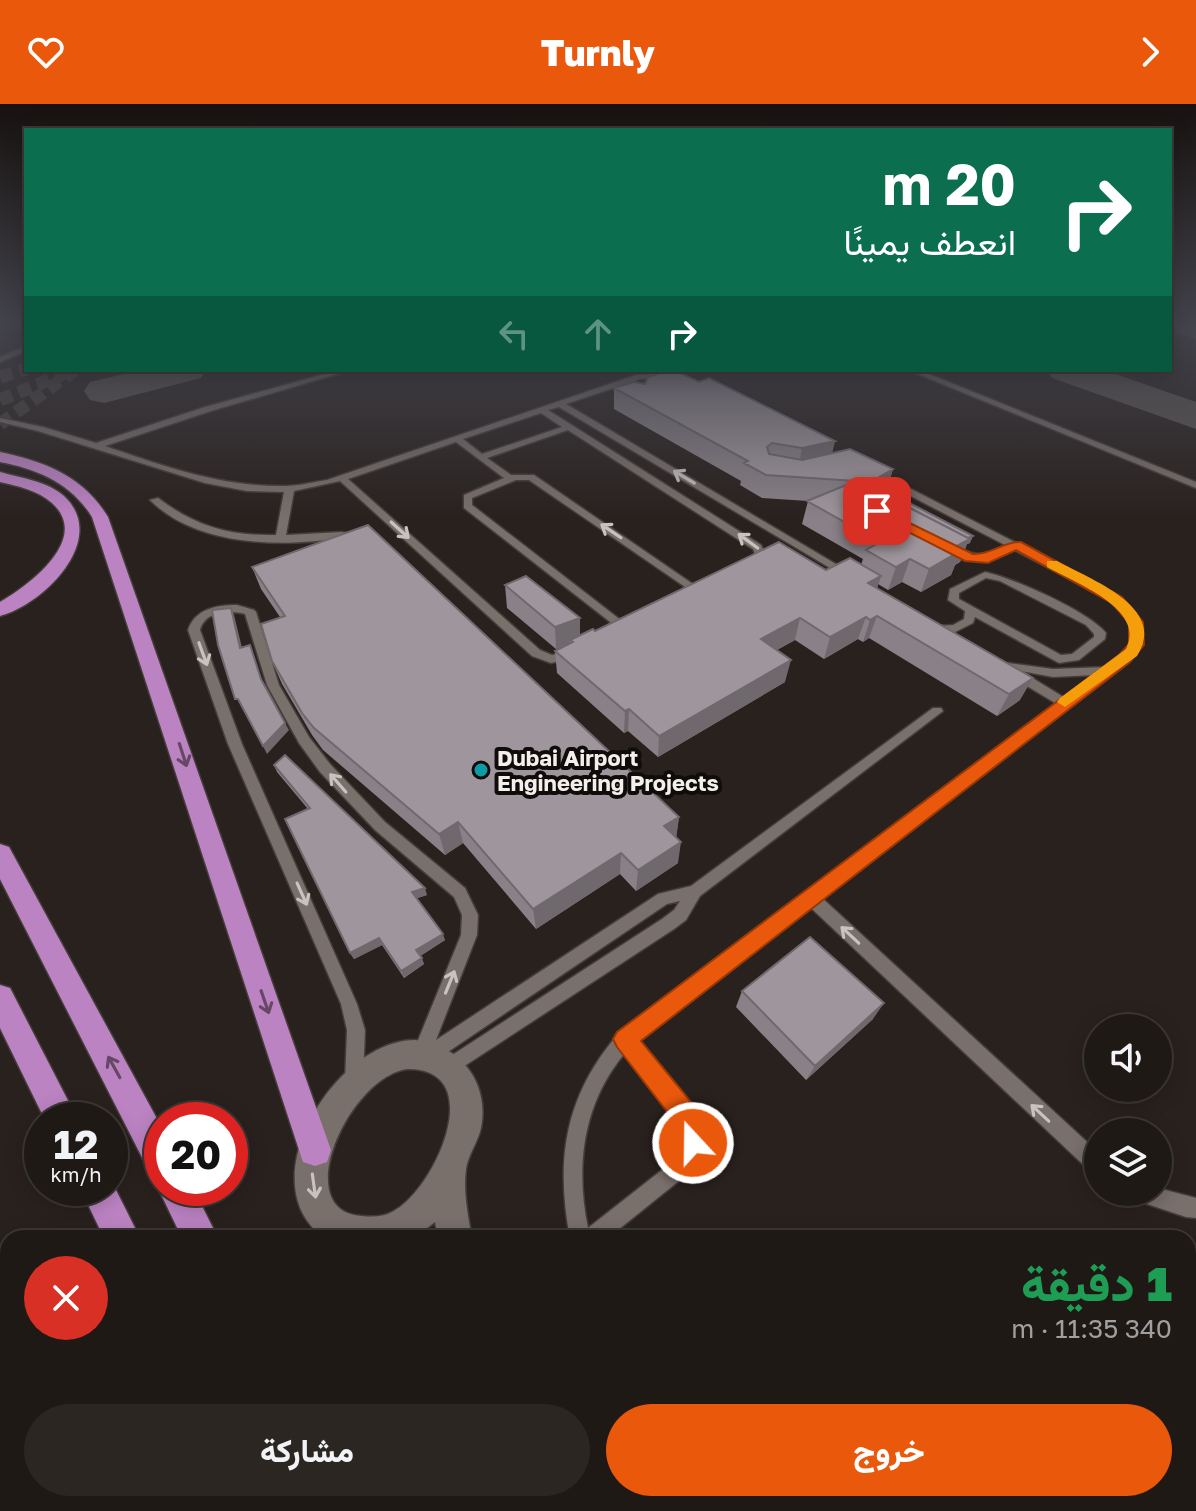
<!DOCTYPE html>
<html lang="ar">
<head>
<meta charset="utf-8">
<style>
	:root { --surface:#1f1916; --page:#2c2623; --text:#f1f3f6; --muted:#a1a0a1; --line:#3c3835; --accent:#ea580c }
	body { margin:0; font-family:"Golos Text",Vazirmatn,sans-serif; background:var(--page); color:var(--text); direction:rtl; height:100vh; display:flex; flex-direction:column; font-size:30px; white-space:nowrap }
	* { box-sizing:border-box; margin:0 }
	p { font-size:26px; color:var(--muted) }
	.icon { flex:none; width:44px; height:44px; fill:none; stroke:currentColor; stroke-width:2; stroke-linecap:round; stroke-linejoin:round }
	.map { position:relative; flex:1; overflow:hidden; direction:ltr }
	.side { position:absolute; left:0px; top:1126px; width:1196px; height:282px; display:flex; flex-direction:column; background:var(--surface); border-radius:24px 24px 0 0; box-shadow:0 4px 20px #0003,0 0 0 2px var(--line); direction:rtl }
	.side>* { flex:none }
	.hud { position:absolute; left:24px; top:24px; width:1148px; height:244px; border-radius:0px; box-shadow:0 4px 20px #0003,0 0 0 2px var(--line); direction:rtl; background:#0b6e4f; color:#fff; overflow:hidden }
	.buttons { position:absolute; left:1084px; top:910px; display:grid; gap:16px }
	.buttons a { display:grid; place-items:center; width:88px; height:88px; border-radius:50%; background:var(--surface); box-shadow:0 4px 20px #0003,0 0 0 2px var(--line); font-size:40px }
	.speed { position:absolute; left:24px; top:998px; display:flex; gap:16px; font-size:40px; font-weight:700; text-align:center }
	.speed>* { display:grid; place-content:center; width:104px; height:104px; border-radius:50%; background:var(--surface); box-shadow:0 4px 20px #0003,0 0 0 2px var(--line); line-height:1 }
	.speed small { font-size:20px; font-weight:400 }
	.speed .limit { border:12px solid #d22; background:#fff; color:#111 }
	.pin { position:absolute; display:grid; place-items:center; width:68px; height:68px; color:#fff; margin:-34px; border-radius:16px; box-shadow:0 4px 12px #0006 }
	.me { position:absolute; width:88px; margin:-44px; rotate:339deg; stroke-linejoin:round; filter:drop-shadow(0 0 6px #0008) }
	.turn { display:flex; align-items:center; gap:28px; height:168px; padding:0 24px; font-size:36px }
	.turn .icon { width:104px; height:104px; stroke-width:2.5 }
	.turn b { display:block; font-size:56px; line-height:68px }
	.lanes { display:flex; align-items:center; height:76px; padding:0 24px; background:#0003; justify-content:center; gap:40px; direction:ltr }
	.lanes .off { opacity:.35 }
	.round { display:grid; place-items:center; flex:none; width:84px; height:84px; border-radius:42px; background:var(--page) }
	.head { display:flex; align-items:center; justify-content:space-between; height:136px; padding:0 24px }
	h1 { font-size:48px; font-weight:800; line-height:60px; color:#1e9e55 }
	.cta { display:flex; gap:16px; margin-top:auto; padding:16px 24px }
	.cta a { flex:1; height:92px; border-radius:48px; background:var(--accent); color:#fff; font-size:32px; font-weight:800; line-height:92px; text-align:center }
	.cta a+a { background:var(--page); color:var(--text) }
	header { display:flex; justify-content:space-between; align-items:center; height:104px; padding:0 24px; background:var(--accent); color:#fff; font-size:36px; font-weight:800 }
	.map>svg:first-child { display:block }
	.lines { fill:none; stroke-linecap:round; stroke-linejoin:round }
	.taxiway { fill:#5e5854; fill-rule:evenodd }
	.primary-tunnel { stroke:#47403d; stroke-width:13; stroke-dasharray:13 7; stroke-linecap:butt }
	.highway-tunnel { stroke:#47403d; stroke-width:13; stroke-dasharray:13 7; stroke-linecap:butt }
	.lane-casing { stroke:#443d3a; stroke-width:3 }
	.street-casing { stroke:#443d3a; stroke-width:3 }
	.primary-casing { stroke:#443d3a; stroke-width:3 }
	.highway-casing { stroke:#443d3a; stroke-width:3 }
	.lane { fill:#796f6b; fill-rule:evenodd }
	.street { fill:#796f6b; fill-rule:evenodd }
	.primary { fill:#bc83c3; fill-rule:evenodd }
	.highway { fill:#e891fd; fill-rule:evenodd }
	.wall { fill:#898187 }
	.shaded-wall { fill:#6f696e }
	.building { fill:#9f969d; stroke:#6f696e; stroke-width:2 }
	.oneway { stroke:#c9c2bf }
	.oneway2 { stroke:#664866 }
	.route { fill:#ea580c; stroke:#983908; stroke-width:2 }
	.slow { fill:#f59e0b }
	.culture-dot { fill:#0f9aa8; stroke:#0f0c0a; stroke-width:3 }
	.labels { text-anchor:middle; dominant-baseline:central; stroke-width:8; stroke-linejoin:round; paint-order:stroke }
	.poi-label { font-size:22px; font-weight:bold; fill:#f4eeec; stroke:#0f0c0a; text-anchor:start }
</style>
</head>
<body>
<header><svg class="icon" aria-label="forward" viewBox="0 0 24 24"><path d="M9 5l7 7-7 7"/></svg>Turnly<svg class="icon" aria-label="heart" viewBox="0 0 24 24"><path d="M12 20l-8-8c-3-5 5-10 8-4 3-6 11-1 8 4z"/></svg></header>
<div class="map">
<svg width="1196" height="1407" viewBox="0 0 1196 1407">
	<rect width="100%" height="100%" fill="#29211e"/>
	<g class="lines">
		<!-- taxiway -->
		<path class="taxiway" d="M1170,218H1196V235L1170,227Z
			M140,266H206L201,274L104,299L90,296L84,287L90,278Z
			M1047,266H1104L1196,298V325L1052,274Z"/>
		<!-- primary-tunnel -->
		<path class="primary-tunnel" d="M0,273L26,265
			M0,320L75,266"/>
		<!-- highway-tunnel -->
		<path class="highway-tunnel" d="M0,296L73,266"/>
		<!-- lane casing -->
		<g class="lane-casing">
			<path id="lane" d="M26,242V247L0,258V253Z
				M339,266H351L211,307L105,342C163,362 222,383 285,382C299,382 313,378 327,376L636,271L671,269H674V273L640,275L566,300L856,472L855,474H847L559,303L548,306L761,441L766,452L756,463H748L747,461L756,452L753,445L568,326L487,354L511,371H534L703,487L702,489H694L529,376H516L472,394V401L627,521V527L623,528L464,404V391L504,374L456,338L348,375L540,546L552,551L572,546L578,550L576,553L551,559L532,552L340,377L294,387L286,431L342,428L346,429V433C284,444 197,443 150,396L158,394C195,422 229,432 276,431L284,388L247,387L205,379L38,327L0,318V314L43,323L96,339L205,303ZM541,309L562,323L482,350L463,335Z
				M908,266H919L1196,378V384Z
				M870,367H876L1112,488C1140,508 1155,528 1129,558L822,794L1098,1048V1071L1091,1068L810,803L637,936L694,1006L702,1031L701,1044L697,1056L680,1076L608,1134H570C555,1055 565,991 619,929L1057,600L1012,573L1010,570L1015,566L1008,565V559L1053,565L1106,563L1128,544L1132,528L1126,513L1104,492L1014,446C986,460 972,460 943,445L942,443L947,440C974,450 979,456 1007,442L870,371ZM1021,567L1053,573L1095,571L1065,594ZM625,949L680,1019L683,1031L682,1043L667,1062L588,1124C575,1062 583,999 625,949Z
				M985,468C1013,474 1088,507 1106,529L1105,535L1079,556L1059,559L975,513L973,519L955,528H937V522L953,521L964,515L965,507L948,496L950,485ZM986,474L1000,477L1086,521L1094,530V533L1072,550L1061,551L959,495V489Z
				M237,501L254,506L256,508L279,581L309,633L330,660L385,718L465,784L478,811L477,831L436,936L658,790L691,782L933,604H941L943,607L700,792L686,816L674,825L449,972L443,969L440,963L443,957L662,815L674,806L680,797L667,800L433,958L427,961L415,957L412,951L461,831L462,811L454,793L375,726L320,668L299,639L267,581L245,510C229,506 205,507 200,526L242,640L357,900L365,926L363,977L360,983L354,986L348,983L345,977L347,926L341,900L228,640L188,526C195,505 216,501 237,501Z
				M1158,1084L1196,1094V1114L1186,1113L1141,1098L1134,1095L1131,1088H1158Z
				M728,1400H753L756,1407H731Z"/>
		</g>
		<!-- street casing -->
		<g class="street-casing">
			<path id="street" d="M415,936C460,940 490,979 481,1024C478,1038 468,1051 466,1065C463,1088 468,1112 472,1134H438L435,1118L414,1134H325C247,1081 335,936 415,936ZM408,965C490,965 434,1088 392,1108C383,1113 372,1113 362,1112C288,1108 349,972 408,965Z
				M542,1400H624L627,1407H545Z"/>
		</g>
		<!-- primary casing -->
		<g class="primary-casing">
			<path id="primary" d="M0,348C46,358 83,372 108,413L331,1046L327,1058L315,1062L303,1058L299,1046L92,413C71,379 37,365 0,358Z
				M0,368C21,374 47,377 64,392C110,435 43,501 0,512V498C28,482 92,435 52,399C37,386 18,382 0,378Z
				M0,740L9,743L162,1024V1073L150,1069L0,775Z
				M0,881L10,884L78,1016H45L0,924Z
				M110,1074L140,1134H104L80,1084H110Z
				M162,1075V1084H193L218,1134H182L158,1084Z
				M236,1400H279L282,1407H239Z
				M305,1400H347L350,1407H308Z"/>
		</g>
		<!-- highway casing -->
		<g class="highway-casing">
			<path id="highway" d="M0,1166L8,1169V1226L0,1223Z
				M52,1400H94L96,1407H54Z"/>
		</g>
		<!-- lane -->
		<use href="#lane" class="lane"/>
		<!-- street -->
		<use href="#street" class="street"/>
		<!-- primary -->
		<use href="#primary" class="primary"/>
		<!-- highway -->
		<use href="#highway" class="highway"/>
	</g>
	<!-- wall -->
	<path class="wall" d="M614,284L832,349L893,365L886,388L883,389L970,439L967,440L960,458L955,461L951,471L921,488L902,478L888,486L878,480L877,485L1020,596L997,612L869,534L863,538L858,535L824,555L795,536L777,546L785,578L658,653L628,627L624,629L557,569L555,547L563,543L556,545L507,504L505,481L580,531L826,466L861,461L863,455L802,420L808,397L762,394L740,381L741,377L614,305Z
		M252,463L679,713L676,734L678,759L636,787L620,770L536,825L463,739L445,751L323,646L312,631L282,580L272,557L280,513L261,485Z
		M274,661L427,791L417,794L445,836L420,852L424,860L404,874L382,841L354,855L350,849L308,705L277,668Z
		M742,887L873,915L806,976L736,903Z"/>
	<!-- shaded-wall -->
	<path class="shaded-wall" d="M835,337L830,359L798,366L802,344Z
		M893,365L886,388L868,398L874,376Z
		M973,432L970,439L967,440L960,458L955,461L951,471L921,488L929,465L953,444Z
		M910,455L902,478L888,486L896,463Z
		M881,472L874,494L868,479Z
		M231,504L234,511L244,552L240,544Z
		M877,512L869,534L863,538L870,516Z
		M866,513L858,535L824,555L830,533Z
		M580,514V537L570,536V541L556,545L555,523Z
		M800,514L795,536L757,557L761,535Z
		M791,556L785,578L658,653L659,632Z
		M1033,574L1020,596L997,612L1009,590Z
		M629,605L628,627L624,629L625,607Z
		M285,619L289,626L267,650L263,642Z
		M679,713L676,734L664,722Z
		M458,718L463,739L445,751L439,730Z
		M681,738L678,759L636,787L638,766Z
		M621,749L620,770L536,825L533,805Z
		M425,784L427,791L415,795L412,788Z
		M443,830L445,836L419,853L416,846Z
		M379,834L382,841L354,855L350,849Z
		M422,854L424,860L404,874L401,867Z
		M884,899L873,915L806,976L815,962Z"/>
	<!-- building -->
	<path class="building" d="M668,266H674L699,278L709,274L835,337L802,344L772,339L767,343L769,350L802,356L850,345L893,365L874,376V385L970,435L953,444L960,447L929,465L910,455L896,463L866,446L880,438L807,397L856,377L766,371L744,359L748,357L614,284L634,278L645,280L648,273Z
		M894,391L973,432L968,434L890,394Z
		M368,421L679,713L664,722L681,738L638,766L621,749L533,805L458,718L439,730L314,624L302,609L272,557L261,520L285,512L252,463Z
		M779,438L826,466L850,454L881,472L868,479L1033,574L1009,590L877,512L870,516L866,513L830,533L800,514L761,535L791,556L659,632L629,605L625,607L555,547L573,538L570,536L593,525L595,527Z
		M526,472L580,514L555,523L505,481Z
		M231,504L240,544L250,541L261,575L285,619L263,642L238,595H235L218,541L212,506Z
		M285,651L425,784L412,788L443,830L416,846L422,854L401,867L379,834L350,849L285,715L310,704L274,661Z
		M810,833L884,899L815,962L742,887Z"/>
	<!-- one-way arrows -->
	<defs><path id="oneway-shaft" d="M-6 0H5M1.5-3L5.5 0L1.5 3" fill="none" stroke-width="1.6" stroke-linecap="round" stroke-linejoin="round" transform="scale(2)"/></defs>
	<g class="oneway">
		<use href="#oneway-shaft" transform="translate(684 373) rotate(-149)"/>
		<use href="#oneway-shaft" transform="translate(400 426) rotate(42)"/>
		<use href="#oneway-shaft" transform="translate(611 427) rotate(-146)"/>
		<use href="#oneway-shaft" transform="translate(748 437) rotate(-144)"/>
		<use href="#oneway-shaft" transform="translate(203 550) rotate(70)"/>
		<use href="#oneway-shaft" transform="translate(338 679) rotate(-131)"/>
		<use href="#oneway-shaft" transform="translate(302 790) rotate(66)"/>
		<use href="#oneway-shaft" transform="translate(850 831) rotate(-137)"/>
		<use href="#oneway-shaft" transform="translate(450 878) rotate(-68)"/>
		<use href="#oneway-shaft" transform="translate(1040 1009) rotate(-137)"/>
		<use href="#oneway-shaft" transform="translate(314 1082) rotate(82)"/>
	</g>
	<g class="oneway2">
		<use href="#oneway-shaft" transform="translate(183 651) rotate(72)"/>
		<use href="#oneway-shaft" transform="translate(265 898) rotate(71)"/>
		<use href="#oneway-shaft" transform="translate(114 963) rotate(-119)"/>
	</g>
	<!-- sky -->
	<linearGradient id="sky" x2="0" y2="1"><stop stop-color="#171210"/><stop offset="0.53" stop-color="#43434c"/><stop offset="1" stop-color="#43434c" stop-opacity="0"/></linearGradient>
	<rect width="1196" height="415" fill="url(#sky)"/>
	<!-- route -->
	<path class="route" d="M873,405H881L973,450C991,451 1004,437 1021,438L1122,493L1143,518L1144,541L1130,558L641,937L696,1004C703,1020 709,1032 702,1048L693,1052L684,1048L678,1022L617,943L613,935L617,928L1119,551L1129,540V519L1112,499L1016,446L988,459L965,457L873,410Z"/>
	<!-- slow -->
	<path class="slow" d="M1047,457H1057C1089,475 1169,503 1137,552L1065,603L1057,598L1060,594L1126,545C1147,505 1074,478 1047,463Z"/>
	<!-- markers -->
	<circle class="culture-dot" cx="481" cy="666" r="8"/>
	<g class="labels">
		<!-- poi labels -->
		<g class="poi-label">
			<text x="497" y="653">Dubai Airport<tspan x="497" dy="25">Engineering Projects</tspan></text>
		</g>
	</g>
</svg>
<div class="buttons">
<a><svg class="icon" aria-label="sound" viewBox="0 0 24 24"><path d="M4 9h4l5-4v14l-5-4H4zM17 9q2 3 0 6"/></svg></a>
<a><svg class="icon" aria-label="layers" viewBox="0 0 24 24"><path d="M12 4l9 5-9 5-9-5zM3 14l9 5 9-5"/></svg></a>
</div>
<div class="speed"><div>12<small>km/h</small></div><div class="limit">20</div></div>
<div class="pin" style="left:877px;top:407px;background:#d93025"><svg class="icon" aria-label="arrive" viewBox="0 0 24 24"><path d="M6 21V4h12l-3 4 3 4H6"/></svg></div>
<svg class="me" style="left:693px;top:1039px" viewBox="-20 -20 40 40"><circle r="17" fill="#ea580c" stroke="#fff" stroke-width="3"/><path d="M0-11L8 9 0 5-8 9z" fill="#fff"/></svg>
<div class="hud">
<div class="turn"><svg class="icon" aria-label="right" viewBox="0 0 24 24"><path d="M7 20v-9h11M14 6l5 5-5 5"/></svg><div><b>20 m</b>انعطف يمينًا</div></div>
<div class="lanes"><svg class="icon off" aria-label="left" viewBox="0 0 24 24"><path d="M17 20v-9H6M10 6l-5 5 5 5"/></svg><svg class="icon off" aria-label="ahead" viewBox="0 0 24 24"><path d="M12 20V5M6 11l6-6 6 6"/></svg><svg class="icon" aria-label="right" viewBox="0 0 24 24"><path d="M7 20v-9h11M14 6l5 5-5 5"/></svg></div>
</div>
<section class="side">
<div class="head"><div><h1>1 دقيقة</h1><p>340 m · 11:35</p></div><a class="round" style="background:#d93025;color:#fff"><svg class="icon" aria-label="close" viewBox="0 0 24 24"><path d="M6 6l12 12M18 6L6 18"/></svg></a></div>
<div class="cta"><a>خروج</a><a>مشاركة</a></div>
</section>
</div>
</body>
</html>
